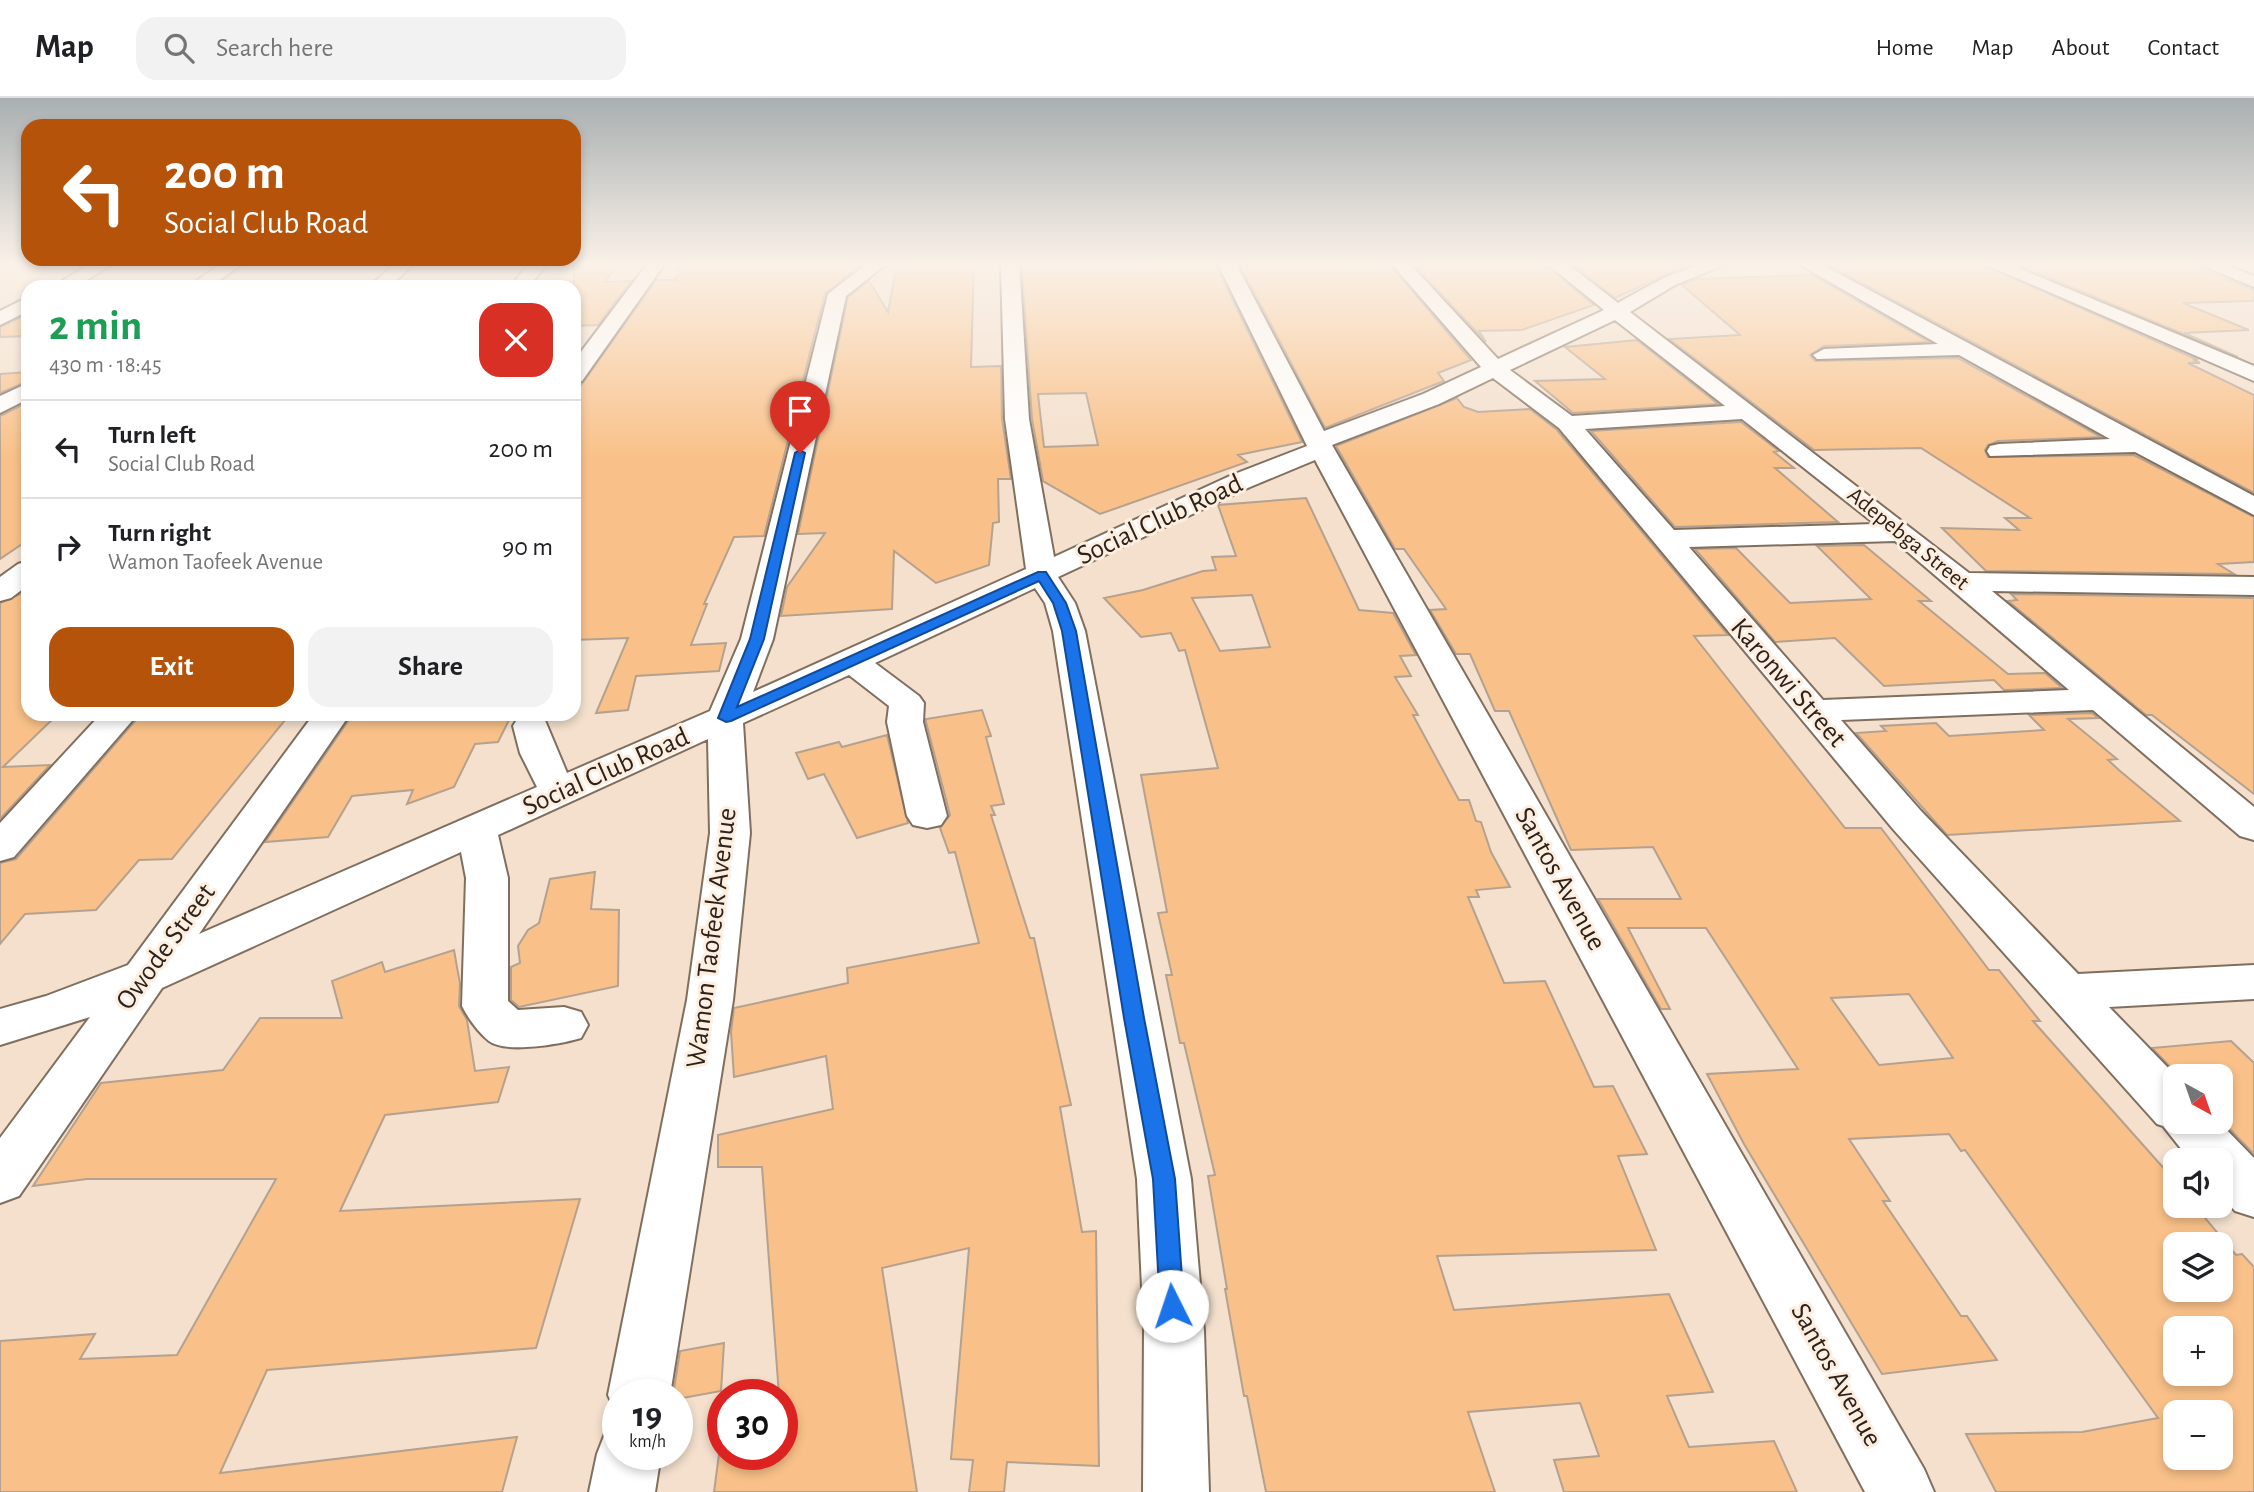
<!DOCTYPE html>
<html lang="en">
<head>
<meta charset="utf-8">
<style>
	:root { --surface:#fff; --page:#f2f2f2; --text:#202124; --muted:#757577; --line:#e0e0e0; --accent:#b45309 }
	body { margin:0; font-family:"Alegreya Sans",sans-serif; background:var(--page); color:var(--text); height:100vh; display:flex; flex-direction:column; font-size:26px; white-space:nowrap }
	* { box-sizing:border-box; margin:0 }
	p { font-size:23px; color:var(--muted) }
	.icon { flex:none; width:38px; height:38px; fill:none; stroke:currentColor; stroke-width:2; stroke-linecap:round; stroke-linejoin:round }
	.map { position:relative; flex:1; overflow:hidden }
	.panel { position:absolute; left:21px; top:182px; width:560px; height:441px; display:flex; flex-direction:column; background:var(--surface); border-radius:21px; box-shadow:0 4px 10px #0003 }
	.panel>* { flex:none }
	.hud { position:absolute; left:21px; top:21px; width:560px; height:147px; border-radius:21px; box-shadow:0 4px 10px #0003; background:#b45309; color:#fff; overflow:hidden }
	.needle { width:46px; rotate:140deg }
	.buttons { position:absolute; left:2163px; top:966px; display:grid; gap:14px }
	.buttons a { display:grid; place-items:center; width:70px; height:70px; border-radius:14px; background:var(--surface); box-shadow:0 4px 10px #0003; font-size:35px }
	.speed { position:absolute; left:602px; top:1281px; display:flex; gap:14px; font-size:35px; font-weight:700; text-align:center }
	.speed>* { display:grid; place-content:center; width:91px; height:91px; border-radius:50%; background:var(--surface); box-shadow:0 4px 10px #0003; line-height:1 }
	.speed small { font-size:18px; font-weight:400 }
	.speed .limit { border:10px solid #d22; background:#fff; color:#111 }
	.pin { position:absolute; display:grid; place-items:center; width:60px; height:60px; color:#fff; margin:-72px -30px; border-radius:50% 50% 50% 0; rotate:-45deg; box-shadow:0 0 7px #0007 }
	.pin .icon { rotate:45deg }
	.me { position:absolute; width:77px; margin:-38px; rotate:356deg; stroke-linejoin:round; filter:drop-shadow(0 0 5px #0008) }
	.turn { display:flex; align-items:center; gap:24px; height:147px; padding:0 28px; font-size:32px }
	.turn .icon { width:91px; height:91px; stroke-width:2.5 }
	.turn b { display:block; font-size:49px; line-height:60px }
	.round { display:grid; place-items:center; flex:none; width:74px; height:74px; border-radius:21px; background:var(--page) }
	.headline { display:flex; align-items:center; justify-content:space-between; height:119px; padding:0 28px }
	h1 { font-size:42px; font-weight:600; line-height:52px; color:#1e9e55 }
	.cta { display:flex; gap:14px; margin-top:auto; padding:14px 28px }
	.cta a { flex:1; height:80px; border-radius:21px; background:var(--accent); color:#fff; font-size:28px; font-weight:600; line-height:80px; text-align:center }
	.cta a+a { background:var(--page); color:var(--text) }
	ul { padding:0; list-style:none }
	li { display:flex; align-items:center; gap:21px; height:98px; padding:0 28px; border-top:2px solid var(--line) }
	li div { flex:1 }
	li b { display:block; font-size:26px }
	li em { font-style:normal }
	header { display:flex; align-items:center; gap:42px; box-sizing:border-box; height:98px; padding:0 35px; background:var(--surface); border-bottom:2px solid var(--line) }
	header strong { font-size:33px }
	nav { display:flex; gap:38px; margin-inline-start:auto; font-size:24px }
	.search { width:490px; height:63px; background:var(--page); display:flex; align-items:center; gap:18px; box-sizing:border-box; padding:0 24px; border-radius:21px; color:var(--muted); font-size:26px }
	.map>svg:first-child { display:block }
	.building { fill:#f9c189; stroke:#b4a18f; stroke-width:2; fill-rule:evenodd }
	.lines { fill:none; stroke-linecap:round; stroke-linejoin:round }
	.minor-casing { stroke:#806f5e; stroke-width:4 }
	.minor { fill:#fff; fill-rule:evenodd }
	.route { fill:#1a73e8; stroke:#114b97; stroke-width:2 }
	.labels { text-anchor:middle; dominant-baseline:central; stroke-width:6; stroke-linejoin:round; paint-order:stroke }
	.far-street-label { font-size:23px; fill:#2b231c; stroke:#feeedf }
	.street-label { font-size:28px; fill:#2b231c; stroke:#feeedf }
</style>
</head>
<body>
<header>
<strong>Map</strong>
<div class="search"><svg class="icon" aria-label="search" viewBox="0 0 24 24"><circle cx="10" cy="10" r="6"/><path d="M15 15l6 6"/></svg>Search here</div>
<nav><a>Home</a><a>Map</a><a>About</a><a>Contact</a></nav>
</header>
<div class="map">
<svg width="2254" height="1394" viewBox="0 0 2254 1394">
	<rect width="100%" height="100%" fill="#f4e0cd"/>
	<!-- building -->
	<path class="building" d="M574,164H619L605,184L631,183L598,227L574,228Z
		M683,164H858L860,168L825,195L764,438L734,439L704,506H707L691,547L726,545L719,573L636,578L628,612L596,615L628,540L574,542V297L656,182H675Z
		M974,164L971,269L1001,268L1002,321L1011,381H998L999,424L993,425L989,467L936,485L894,453L892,511L781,518L787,489L825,435L798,436L848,199L869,183L888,214L897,166Z
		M1135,164L1216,168L1302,344L1238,357L1247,364L1100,416L1043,383L1032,321L1022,172L1136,169ZM1086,295L1098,347L1044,349L1038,296Z
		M1242,164L1389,166L1471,262L1438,275L1444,283L1325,330L1240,167Z
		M1702,164L1671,174L1615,200L1570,165Z
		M1823,164H1977L2198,262H2193L2200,265H2188L2254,297V395Z
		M2012,164L2186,165L2254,192V203L2183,205L2249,232L2184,235L2238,259Z
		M1435,165H1543L1594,207L1522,232L1479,233L1486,244L1413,166Z
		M1812,177L1929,244L1824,248L1810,257L1815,263L1958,260L2101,339L1998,343L1988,347L1985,352L1988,359L2134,357L2254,419V464L2218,466L2234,476L1986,473L1942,430L2019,432L2005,420H2030L1921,350L1814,352L1669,241L1740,237L1682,187L1697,181Z
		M28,216V238L0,239V229Z
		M1637,242L1718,306L1573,315L1535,283L1605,281L1565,249Z
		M28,274V283L0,295V276Z
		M1457,300L1464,309L1478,314L1530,311L1557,332L1728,537L1694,538L1845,730H1881L1989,872H1999L2040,923H2033L2175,1083V1108H2195L2236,1157L2242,1156L2254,1169V1394H1996L1966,1336L2082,1334L2158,1320L1965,1052L1961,1053L1949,1036L1849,1041L1890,1103H1883L1961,1218H1967L1997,1262L1882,1276L1744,1046L1707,976L1798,971L1706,830H1628L1670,911H1661L1598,801H1681L1653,749L1571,752L1509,613H1495L1470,556H1456L1430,512L1446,511L1404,451H1395L1336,348ZM1909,896L1953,960L1879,967L1831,900ZM2175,1146H2221V1192H2175ZM2175,1230H2221V1276H2175ZM2175,1314H2221V1360H2175Z
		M28,304V442L0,461V318Z
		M1741,324L1779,353L1774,354L1794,370H1775L1838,424L1675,429L1591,333Z
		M1306,400L1359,512L1393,515L1416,557L1400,558L1411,578L1395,579L1418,617H1413L1459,702H1469L1476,723L1481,724L1491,754L1510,789L1476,792L1479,799H1468L1504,885L1545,883L1594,989L1613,988L1647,1056L1618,1058L1656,1152L1437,1158L1454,1212L1669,1196L1713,1294L1667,1298L1689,1349L1774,1343L1797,1394H1564L1554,1362L1599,1358L1580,1305L1468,1314L1495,1394H1266L1247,1298H1244L1225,1191H1227L1208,1078L1215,1077L1184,945H1180L1166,877H1172L1158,815L1167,814L1141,677L1218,670L1185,552L1179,553L1171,535L1141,539L1104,500L1143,492L1203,473L1216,472L1212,459L1236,458L1218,407ZM1252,497L1270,549L1220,553L1192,500Z
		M1864,447L1931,503H1919L2008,576L2045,575L2062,590L2004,592L1994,582L1884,588L1835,540L1775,544L1695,451L1736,450L1790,505L1871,501L1817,448Z
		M20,496H28V616H58L3,669L50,667L0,721V505Z
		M2011,496L2254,500V696L2152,617H2146L2008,503L2017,502Z
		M982,612L991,638L986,639L1004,706L991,708L995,717H991L1030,840H1034L1071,1007L1060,1009L1082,1134L1096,1133L1099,1368L1007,1364L1004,1394H969L973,1362L951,1361L969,1150L882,1170L917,1394H714L719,1356H782V1297H779L762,1069H718V1037L833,1011L826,958L734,979L731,934L734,910L848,885L847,870L979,845L955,754L949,755L940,730L950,717L926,624V621Z
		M2092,615L2098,620L2068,621L2117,661L2108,662L2120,673L2180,723L1947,737L1856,635L1886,633L1881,628L1936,625L1949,638L2044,632L2029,617Z
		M141,616H290L172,761L139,762L96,812L25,816L0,846V765L16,761Z
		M353,616H512L498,644L475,646L454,689L407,706L413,692L352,698L328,739L265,744Z
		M887,637L908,725L857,740L824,676L808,681L796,655L839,644L842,649Z
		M595,774L591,811L619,812L618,888L519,909L511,902V869L520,865L518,848L528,832L539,825L550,781Z
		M454,852L460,886L459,908L467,922L475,973L509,969L498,1004L385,1017L340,1113L580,1101L536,1250L267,1272L220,1375L517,1339L502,1394H0V1243L95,1236L80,1261L177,1257L276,1081H87L33,1088L101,985L223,972L260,920H342L332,883L382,864L385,874Z
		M2231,943L2254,965V1056L2221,1022V978H2179L2152,950Z
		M724,1245L721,1293L677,1301V1297H673L680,1253Z"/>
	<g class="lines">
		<!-- minor casing -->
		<g class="minor-casing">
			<path id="minor" d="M94,164H116L75,189H52Z
				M224,164H245L210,189H188Z
				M397,164H416L389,189H369Z
				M530,164H548L529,189H510Z
				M649,164H666L582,283L574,285V263Z
				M869,164H889L846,198L773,541L753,594L1026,471L1005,321L1001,164H1019L1029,321L1054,459L1232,377L1307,348L1217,164H1235L1324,333L1423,296L1481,269L1390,164H1408L1498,261L1604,212L1545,164H1565L1618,205C1655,184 1688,164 1731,164L1675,187L1630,214L1969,475L2254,479V497L1992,493L2254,709V742L2240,738L2093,612L1841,622L1921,713L2078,876L2254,867V901L2109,909L2176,978L2175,1024H2219L2254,1060V1119L2235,1113L2221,1097V1062H2190L2163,1028L2157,1026L1893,731L1559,330L1493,280L1439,306L1332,347L1924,1371L1934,1394H1865L1315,362L1250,389L1058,479L1075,505L1085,533L1191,1081L1204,1233L1209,1394H1143L1144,1233L1137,1081L1053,533L1045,505L1035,490L875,565L919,598L924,605L923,624L947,718L941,727L927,730L913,727L907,718L887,624L889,608L849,577L743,625L750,735L733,902L670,1297H618V1319L608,1297L687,902L710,735L708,641L498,737L508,780V903L518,912L564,909L581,914L588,927L581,940C561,946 506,956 489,943C478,934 468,920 462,908L466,780L461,754L162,890L19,1098L0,1105V1040L90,919L0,947V911L46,898L128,867L314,616H350L199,836L537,689L520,655L513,628L518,620L531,617L544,620L567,675L710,613L741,541L828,196ZM1615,222L1725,308L1572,318L1510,272ZM1742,321L1875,426L1674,432L1585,331ZM1895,443L2069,592L1823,602L1689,449Z
				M1795,164H1817L2254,398V417L2135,354L1990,358L1987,353L1990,348L1999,346L2110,341L1959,257L1817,261L1813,257L1824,251L1938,246Z
				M1980,164H2004L2254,268V283Z
				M2194,164H2219L2254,178V189Z
				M28,199V213L0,227V213Z
				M28,285V301L0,315V298Z
				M28,463V487L11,500L0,503V479L18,466Z
				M101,616H138L14,759L0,763V725Z
				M618,1328V1356H661L655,1394H589L597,1356L606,1333Z"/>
		</g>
		<!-- minor -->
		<use href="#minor" class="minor"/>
	</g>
	<!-- sky -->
	<linearGradient id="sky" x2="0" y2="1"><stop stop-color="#a9afb1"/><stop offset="0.46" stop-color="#faf1e8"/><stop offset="1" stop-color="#faf1e8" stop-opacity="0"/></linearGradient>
	<rect width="2254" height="360" fill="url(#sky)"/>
	<!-- route -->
	<path class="route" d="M800,352L805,355L764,541L737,609L1038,474H1046L1066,505L1076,533L1144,920L1175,1081L1184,1208L1181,1216L1172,1219L1164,1216L1160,1208L1153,1081L1124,920L1062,533L1053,505L1039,483L731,623L726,624L718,620L750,541L795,355Z"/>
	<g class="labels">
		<!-- far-street labels -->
		<g class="far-street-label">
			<text transform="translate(1908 441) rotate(39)">Adepebga Street</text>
		</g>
		<!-- street labels -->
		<g class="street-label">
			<text transform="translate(1160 422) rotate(-25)">Social Club Road</text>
			<text transform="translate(1788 585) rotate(49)">Karonwi Street</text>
			<text transform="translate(606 674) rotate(-24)">Social Club Road</text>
			<text transform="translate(1560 781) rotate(61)">Santos Avenue</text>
			<text transform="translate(712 840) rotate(-83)">Wamon Taofeek Avenue</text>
			<text transform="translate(166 849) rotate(-54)">Owode Street</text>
			<text transform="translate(1836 1277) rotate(61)">Santos Avenue</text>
		</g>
	</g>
</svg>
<div class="buttons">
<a><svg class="needle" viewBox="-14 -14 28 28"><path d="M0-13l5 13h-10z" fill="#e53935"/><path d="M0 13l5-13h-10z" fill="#757577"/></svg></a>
<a><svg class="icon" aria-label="sound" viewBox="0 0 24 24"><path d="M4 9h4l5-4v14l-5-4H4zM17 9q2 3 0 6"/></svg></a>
<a><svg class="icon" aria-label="layers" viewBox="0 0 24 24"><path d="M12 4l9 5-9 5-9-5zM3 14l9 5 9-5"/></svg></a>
<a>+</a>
<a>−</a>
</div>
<div class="speed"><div>19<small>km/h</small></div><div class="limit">30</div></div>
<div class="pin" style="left:800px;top:355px;background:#d93025"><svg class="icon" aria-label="arrive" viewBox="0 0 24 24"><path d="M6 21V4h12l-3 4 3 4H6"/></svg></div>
<svg class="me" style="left:1172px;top:1208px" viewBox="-20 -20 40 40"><circle r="19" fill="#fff"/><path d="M0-13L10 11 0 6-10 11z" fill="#1a73e8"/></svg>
<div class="hud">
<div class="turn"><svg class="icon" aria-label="left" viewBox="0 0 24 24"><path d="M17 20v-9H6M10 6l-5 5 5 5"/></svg><div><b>200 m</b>Social Club Road</div></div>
</div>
<section class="panel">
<div class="headline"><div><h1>2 min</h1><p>430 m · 18:45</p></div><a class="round" style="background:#d93025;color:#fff"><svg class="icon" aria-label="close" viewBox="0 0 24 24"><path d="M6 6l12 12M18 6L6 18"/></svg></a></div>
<ul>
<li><svg class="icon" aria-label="left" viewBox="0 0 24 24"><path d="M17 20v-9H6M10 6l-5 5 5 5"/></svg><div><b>Turn left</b><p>Social Club Road</p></div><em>200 m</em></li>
<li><svg class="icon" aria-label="right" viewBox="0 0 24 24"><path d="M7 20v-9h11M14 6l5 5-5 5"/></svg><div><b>Turn right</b><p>Wamon Taofeek Avenue</p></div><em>90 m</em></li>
</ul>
<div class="cta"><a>Exit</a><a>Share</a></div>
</section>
</div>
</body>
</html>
